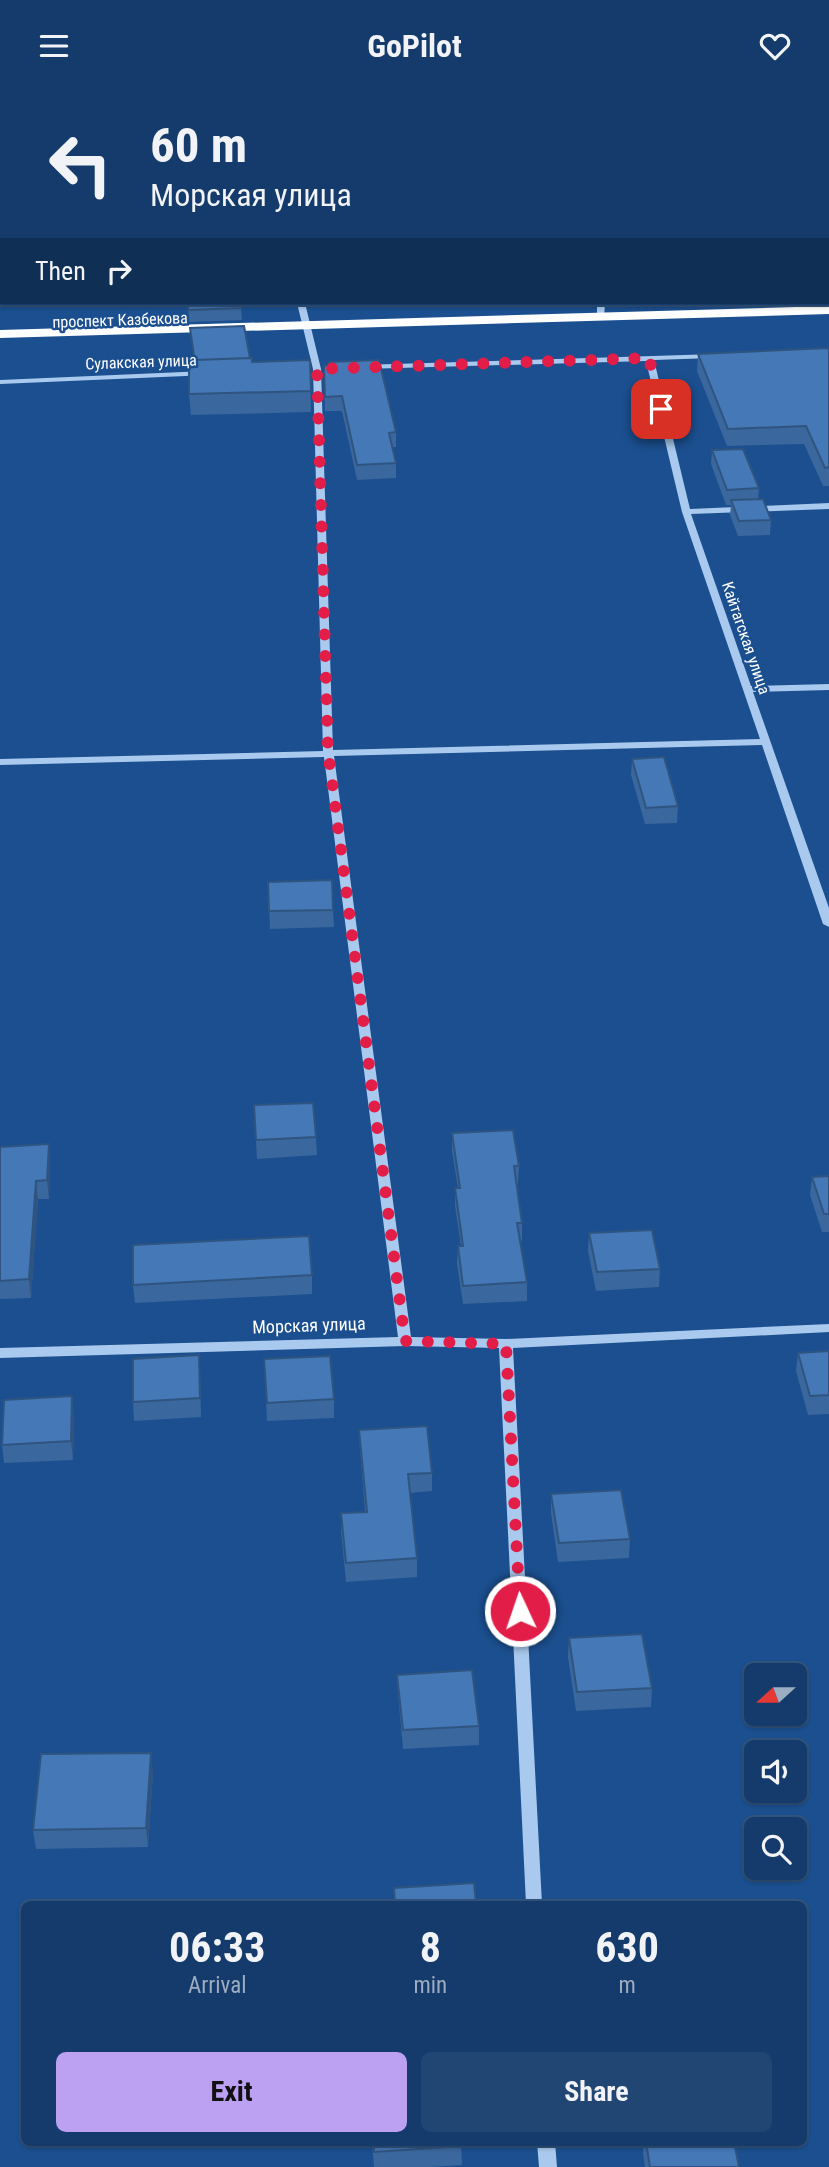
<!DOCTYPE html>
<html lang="en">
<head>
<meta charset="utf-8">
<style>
	:root { --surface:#143b6b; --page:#214673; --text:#f1f3f6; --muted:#9dadc1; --line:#33557e; --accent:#bca0f2 }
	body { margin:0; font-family:"Roboto Condensed",sans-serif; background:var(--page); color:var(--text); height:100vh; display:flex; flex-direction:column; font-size:26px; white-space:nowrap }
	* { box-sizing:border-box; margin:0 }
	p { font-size:23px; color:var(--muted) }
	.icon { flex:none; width:38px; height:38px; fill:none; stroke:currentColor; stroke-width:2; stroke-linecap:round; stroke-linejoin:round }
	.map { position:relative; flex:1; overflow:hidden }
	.side { position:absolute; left:21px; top:1810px; width:786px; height:245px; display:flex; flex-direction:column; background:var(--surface); border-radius:10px; box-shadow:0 2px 5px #0004,0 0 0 2px var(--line) }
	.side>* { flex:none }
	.banner { position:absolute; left:0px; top:0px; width:830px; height:214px; box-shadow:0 2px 5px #0004,0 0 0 2px var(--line); background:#143b6b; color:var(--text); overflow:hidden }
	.needle { width:46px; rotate:249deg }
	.fabs { position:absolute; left:744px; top:1572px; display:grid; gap:14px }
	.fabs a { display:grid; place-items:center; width:63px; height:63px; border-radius:10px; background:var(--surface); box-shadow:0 2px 5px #0004,0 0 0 2px var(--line); font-size:35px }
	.pin { position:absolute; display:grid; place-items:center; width:60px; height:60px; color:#fff; margin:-30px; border-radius:14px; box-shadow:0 4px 10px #0006 }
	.me { position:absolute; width:77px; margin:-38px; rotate:357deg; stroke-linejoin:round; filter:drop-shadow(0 0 5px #0008) }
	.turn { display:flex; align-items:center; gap:24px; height:147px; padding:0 35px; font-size:32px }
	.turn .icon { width:91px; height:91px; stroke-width:2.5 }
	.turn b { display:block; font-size:49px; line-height:60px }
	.then { display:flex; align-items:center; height:66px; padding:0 35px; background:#0003; gap:14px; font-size:26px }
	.eta { display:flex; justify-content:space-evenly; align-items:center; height:119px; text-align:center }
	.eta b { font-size:42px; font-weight:700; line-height:49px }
	.button { display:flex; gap:14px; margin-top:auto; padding:14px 35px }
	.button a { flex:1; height:80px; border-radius:10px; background:var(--accent); color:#111; font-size:28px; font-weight:700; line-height:80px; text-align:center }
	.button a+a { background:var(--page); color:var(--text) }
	header { display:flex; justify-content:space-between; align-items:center; height:91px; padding:0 35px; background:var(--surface); font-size:32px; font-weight:700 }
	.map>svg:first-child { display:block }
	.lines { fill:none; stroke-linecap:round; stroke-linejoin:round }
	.minor { fill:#a9c9ee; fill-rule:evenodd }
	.highway { fill:#fff; fill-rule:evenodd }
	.wall { fill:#3a679d }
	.shaded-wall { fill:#305480 }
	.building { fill:#4478b7; stroke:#305480; stroke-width:2 }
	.route { stroke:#e11d48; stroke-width:12; stroke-dasharray:0 21.6 }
	.labels { text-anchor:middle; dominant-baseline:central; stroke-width:5; stroke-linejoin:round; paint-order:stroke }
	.far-street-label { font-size:16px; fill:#fff; stroke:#1b4f8f }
	.street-label { font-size:18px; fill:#fff; stroke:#1b4f8f }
</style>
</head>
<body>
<header><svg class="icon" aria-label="menu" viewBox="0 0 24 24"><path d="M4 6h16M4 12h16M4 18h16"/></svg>GoPilot<svg class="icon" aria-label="heart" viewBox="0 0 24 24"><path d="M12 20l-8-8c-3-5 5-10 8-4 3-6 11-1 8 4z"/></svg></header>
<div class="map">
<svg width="829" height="2076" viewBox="0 0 829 2076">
	<rect width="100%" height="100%" fill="#1b4f8f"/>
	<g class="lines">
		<!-- minor -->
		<path class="minor" d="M0,0H30L28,2H2Z
			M0,96H2V100H0Z
			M297,212H305L321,278L333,659L760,648L682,421L646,270L364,278H361V274L716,263L717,265L713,267L654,269L690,418L829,412V418L691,423L751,595L829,593V599L753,601L829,817V836L823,833L762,654L334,665L411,1246L506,1248L829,1233V1241L513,1257L542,1813H526L499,1257L405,1255L0,1267V1257L398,1246L324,666L0,674V668L323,660L313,278Z
			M597,212H605L604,228L597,226Z
			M206,280L210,282L209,284L0,293V289Z
			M537,2051H555L557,2076H539Z"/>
		<!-- highway -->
		<path class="highway" d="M829,215V223L0,247V239Z"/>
	</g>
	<!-- wall -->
	<path class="wall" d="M0,0H12V2H2V38H0Z
		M402,0H572V2H402Z
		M188,212L241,217L242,229L189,231Z
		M503,212H542V214L505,216Z
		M190,237L250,267L252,271L310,269L311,321L191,324L189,303L195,272Z
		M829,257V395H823L804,353L727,355L697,280L698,263Z
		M324,275L396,341V356H392L396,372V387L357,389L342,320H325Z
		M712,359L759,397L758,408L771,429L770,444L738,445L730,424L731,414H726L711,373Z
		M632,668L678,715L677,732L645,733L631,684Z
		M268,791L333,819L334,836L270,838Z
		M254,1014L316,1046L317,1064L257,1068Z
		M452,1042L519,1075L518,1093H516L522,1132V1150H520L527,1191V1210L463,1213L457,1173L458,1155H461L455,1115V1097H458L452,1060Z
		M49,1053L50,1071L49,1108H38L31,1207L0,1208V1056Z
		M829,1085V1141H822L810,1104L812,1086Z
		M589,1142L660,1178L659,1196L596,1200L588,1160Z
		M312,1184V1203L135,1212L133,1194Z
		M829,1260V1323L808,1324L796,1280L798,1262Z
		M264,1268L334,1308V1327L267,1330Z
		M200,1283L201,1326L134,1330L133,1311Z
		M74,1324L73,1369L4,1372L2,1354Z
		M359,1339L432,1382V1400L410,1402L417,1467V1486L346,1491L341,1441V1422L365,1421L360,1358Z
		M551,1403L630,1448L629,1467L558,1471L551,1422Z
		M569,1547L652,1597L651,1616L576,1620L568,1566Z
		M397,1584L479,1635V1654L403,1658L398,1603Z
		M153,1681L148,1756L36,1758L33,1739Z
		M372,2051H461L462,2074L431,2076H374Z
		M644,2051H734L739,2076H645L643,2062Z"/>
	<!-- shaded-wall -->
	<path class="shaded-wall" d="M49,1053L50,1071L49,1108L47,1089Z
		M36,1090L38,1108L31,1207L29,1188Z
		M72,1305L74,1324L73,1369L71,1350Z
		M151,1662L153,1681L148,1756L146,1737Z"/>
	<!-- building -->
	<path class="building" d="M0,0H10L9,2H2V26H0Z
		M120,0H195V2H119Z
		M271,0H305V2H271Z
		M404,0H572V2H470V0L405,2Z
		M585,0H646V2H586Z
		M784,0H821V2H785Z
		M828,35L829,38V124H828Z
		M188,212H240L241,217L188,219Z
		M244,235L250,267L196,269L197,272H195L190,237Z
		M829,257V376L825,377L806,335L728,338L698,263Z
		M252,267V271L310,269L311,300L189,303V272H197L196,269Z
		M379,269L396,341L389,342L396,372L357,374L342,305L325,306L324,275L329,274V271Z
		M743,358L759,397L727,399L712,359Z
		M763,408L771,429L739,430L731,409Z
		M664,666L678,715L646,717L632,668Z
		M332,789L333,819L269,820L268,791Z
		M313,1012L316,1046L256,1049L254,1014Z
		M513,1039L519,1075H514L522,1132H517L527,1191L463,1195L458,1155H463L455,1097H460L452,1042Z
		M49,1053L47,1089L36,1090L29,1188L0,1190V1056Z
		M829,1085V1123H824L812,1086Z
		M652,1139L660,1178L597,1181L589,1142Z
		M309,1145L312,1184L133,1194V1154Z
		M829,1260V1304L810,1305L798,1262Z
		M199,1264L200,1307L133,1311V1268Z
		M330,1265L334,1308L267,1312L264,1268Z
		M72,1305L71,1350L2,1354L4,1309Z
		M427,1335L432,1382L408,1383L417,1467L346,1472L341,1422L367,1421L359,1339Z
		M621,1399L630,1448L559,1452L551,1403Z
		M642,1543L652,1597L577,1601L569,1547Z
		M472,1579L479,1635L403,1639L397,1584Z
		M151,1662L146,1737L33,1739L41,1663Z
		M474,1792L476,1813H395L394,1797Z
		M374,2051H461L462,2055L374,2061Z
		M646,2051H734L739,2076H650Z"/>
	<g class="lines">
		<!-- route -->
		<path class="route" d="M520,1520L506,1253L405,1250L328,660L317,278L649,267L661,318"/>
	</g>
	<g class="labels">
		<!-- far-street labels -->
		<g class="far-street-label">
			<text transform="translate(120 229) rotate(-2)">проспект Казбекова</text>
			<text transform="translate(141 271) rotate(-2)">Сулакская улица</text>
			<text transform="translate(746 547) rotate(71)">Кайтагская улица</text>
		</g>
		<!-- street labels -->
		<g class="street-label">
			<text transform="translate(309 1234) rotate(-2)">Морская улица</text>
		</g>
	</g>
</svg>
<div class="fabs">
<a><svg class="needle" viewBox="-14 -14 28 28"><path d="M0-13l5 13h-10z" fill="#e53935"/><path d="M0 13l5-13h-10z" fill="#9dadc1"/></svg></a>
<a><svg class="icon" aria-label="sound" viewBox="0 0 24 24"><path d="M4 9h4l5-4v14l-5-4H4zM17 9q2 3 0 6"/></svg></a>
<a><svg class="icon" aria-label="search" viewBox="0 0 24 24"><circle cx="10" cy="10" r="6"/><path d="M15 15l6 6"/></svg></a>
</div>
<div class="pin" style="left:661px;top:318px;background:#d93025"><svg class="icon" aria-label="arrive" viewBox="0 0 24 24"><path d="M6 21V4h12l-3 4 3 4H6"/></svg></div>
<svg class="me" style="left:520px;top:1520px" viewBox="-20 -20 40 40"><circle r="17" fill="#e11d48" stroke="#fff" stroke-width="3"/><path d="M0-11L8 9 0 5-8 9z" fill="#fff"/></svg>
<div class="banner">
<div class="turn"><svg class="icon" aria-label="left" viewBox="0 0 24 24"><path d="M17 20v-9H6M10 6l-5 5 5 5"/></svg><div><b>60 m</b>Морская улица</div></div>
<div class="then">Then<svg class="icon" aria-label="right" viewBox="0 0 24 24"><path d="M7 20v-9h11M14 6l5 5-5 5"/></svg></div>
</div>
<section class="side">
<div class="eta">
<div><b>06:33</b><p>Arrival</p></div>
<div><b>8</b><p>min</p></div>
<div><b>630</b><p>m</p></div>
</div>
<div class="button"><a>Exit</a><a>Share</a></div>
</section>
</div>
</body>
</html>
